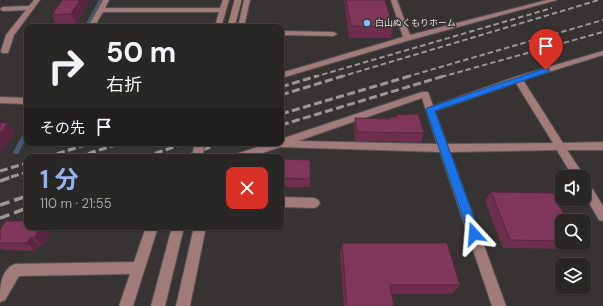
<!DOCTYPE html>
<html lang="ja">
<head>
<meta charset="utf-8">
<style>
	:root { --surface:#292626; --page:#312e2e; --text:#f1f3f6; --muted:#a5a5a7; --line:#454343; --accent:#95b2f1 }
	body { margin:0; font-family:"DM Sans","Noto Sans JP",sans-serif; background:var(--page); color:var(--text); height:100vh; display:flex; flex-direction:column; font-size:15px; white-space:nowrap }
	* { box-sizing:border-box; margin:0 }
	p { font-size:13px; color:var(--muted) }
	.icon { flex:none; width:22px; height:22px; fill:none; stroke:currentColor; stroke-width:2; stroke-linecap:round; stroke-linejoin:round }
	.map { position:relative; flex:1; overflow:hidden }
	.side { position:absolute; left:24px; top:154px; width:260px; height:76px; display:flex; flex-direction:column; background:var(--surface); border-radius:8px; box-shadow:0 1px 3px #0004,0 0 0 1px var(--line) }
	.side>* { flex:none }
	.hud { position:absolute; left:24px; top:24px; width:260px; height:122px; border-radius:8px; box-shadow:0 1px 3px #0004,0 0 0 1px var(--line); background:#292626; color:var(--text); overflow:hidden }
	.controls { position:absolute; left:555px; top:170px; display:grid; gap:8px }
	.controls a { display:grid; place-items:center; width:36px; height:36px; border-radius:8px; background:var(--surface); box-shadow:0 1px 3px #0004,0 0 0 1px var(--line); font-size:20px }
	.pin { position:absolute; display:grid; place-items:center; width:34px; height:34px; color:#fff; margin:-41px -17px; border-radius:50% 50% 50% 0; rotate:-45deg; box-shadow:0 0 4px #0007 }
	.pin .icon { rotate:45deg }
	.me { position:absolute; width:44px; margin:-22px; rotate:341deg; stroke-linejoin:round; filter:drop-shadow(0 0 3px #0008) }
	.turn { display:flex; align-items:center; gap:14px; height:84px; padding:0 16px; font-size:18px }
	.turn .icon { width:52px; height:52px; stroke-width:2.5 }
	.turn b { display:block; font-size:28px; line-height:34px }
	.then { display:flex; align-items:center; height:38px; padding:0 16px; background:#0003; gap:8px; font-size:15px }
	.round { display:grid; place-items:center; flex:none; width:42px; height:42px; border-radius:8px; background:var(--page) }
	.overview { display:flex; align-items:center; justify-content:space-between; height:68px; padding:0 16px }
	h1 { font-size:24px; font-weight:700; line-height:30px; color:var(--accent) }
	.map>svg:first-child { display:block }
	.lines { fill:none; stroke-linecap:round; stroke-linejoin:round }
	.stream { fill:#455c70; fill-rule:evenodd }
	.minor-casing { stroke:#565251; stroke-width:2 }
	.minor { fill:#a17a7a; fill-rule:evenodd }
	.rail-far2 { stroke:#9b9796; stroke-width:2; stroke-dasharray:5.5 3; stroke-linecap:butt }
	.rail-far1 { stroke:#9b9796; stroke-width:3; stroke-dasharray:8 3.5; stroke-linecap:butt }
	.rail { stroke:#9b9796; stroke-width:3.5; stroke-dasharray:10 5; stroke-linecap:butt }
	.minor-bridge-far1-casing { stroke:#565251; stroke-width:8; stroke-linecap:butt }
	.minor-bridge-casing { stroke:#565251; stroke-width:12; stroke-linecap:butt }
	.minor-bridge-far1 { stroke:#a17a7a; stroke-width:7 }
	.minor-bridge { stroke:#a17a7a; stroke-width:10 }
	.wall { fill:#6d2f4d }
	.shaded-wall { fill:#59263f }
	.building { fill:#7f375a; stroke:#59263f }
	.route { fill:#1a73e8; stroke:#114b97 }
	.poi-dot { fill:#81bcfa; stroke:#373332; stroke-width:1.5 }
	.labels { text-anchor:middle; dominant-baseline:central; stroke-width:3; stroke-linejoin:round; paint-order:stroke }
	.far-poi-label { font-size:9px; fill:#e1dedd; stroke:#373332; text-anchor:start }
</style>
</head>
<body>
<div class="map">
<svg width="603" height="306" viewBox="0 0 603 306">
	<rect width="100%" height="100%" fill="#373332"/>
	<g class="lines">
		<!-- stream -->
		<path class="stream" d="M99,0H103L88,27H84Z
			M27,130V137L18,154H14L13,152L14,150L25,131Z"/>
		<!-- minor casing -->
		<g class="minor-casing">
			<path id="minor" d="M34,0H40L14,35L8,53H2L1,51L6,35L26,10L3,11L0,9L3,7L29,6Z
				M103,0H109L105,8H220L223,0H229L221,27H215L219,12H103L94,27H88Z
				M244,0H250L244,27H238Z
				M391,0H397L410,35L547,0H557L410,40L281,78V73L403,37Z
				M281,31L333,32L337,34L333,36L281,35Z
				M603,51V55L523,80L563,143L603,142V150H567L583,174L584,177V178L573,177L557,150L450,152L506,306H492L440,152L280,147L251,157H235L236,154L270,143H281V139L422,92H428L433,106L515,77ZM516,83L553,143L447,144L435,111ZM422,98L437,144L298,141Z
				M0,97L27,98V104L0,103Z
				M584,181L588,182L603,206V221L599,220L584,194Z
				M281,197L314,198L318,200L320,203L318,206L314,208L281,207Z
				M146,227H158L133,306H119L130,274L19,276L5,300L0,302C0,288 0,270 15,264L134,262Z
				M172,227H184L165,306H151Z
				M194,227H206L190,306H176Z"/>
		</g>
		<!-- minor -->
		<use href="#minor" class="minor"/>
		<!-- rail-far2 -->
		<path class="rail-far2" d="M314,77L552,8
			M340,77L599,0
			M406,77L603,20
			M441,77L603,32"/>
		<!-- rail-far1 -->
		<path class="rail-far1" d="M281,87L317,76
			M281,95L343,76
			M281,114L410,76
			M281,125L444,76
			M46,157L92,143
			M77,157L122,143
			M144,157L186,143
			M181,157L223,143
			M0,171L27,163
			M11,177L27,172"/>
		<!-- rail -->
		<path class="rail" d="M0,181L14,176
			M0,205L27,196
			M0,218L27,208"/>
		<!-- minor-bridge-far1 casing -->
		<g class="minor-bridge-far1-casing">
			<path id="minor-bridge-far1" d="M231,27L238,0"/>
		</g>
		<!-- minor-bridge casing -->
		<g class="minor-bridge-casing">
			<path id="minor-bridge" d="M197,157L200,143"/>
		</g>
		<!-- minor-bridge-far1 -->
		<use href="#minor-bridge-far1" class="minor-bridge-far1"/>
		<!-- minor-bridge -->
		<use href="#minor-bridge" class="minor-bridge"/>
	</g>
	<!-- wall -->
	<path class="wall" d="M62,0H87L88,2L76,23L56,24L52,15Z
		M344,0H385L393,27L391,38H349Z
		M396,115L424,133L421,142L355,141L354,127L355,118L389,119V117H396Z
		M281,159L310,160V187H281Z
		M491,192L562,221V243H577L569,249L503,248L485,201Z
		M0,230H52L43,246L39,245L36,251L3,250L0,248Z
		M342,243L460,285L452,294H392L394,306H344L340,253Z"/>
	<!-- shaded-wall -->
	<path class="shaded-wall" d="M80,0H87L88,2L76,23L71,14Z
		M8,123L16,132L0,153V134Z
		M40,227H49L52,230L43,246L34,238Z
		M30,238L39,245L36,251L27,243Z"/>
	<!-- building -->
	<path class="building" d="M62,0H80L71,14L52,15Z
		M346,0H385L393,27L351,26Z
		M418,114L424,133L357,132L355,118L390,119L389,117H397L396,115Z
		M0,123H8L0,134Z
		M281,159L310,160V179L281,178Z
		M491,192L553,193L567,221H562V241L510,240Z
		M5,221H27V227H40L34,238H30L27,243H0V230Z
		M342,243H447L460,285H390L394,306H347Z"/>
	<!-- route -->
	<path class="route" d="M546,68L549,69V72L435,111L480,234L478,238L474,239L470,238L426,110L427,108Z"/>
	<!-- markers -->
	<circle class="poi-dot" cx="367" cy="23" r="4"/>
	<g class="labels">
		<!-- far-poi labels -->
		<g class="far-poi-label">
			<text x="375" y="23">白山ぬくもりホーム</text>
		</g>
	</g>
</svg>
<div class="controls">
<a><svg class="icon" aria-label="sound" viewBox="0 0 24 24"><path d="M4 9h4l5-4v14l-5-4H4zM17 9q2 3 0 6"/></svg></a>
<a><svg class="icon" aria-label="search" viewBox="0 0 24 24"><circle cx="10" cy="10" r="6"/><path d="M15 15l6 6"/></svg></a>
<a><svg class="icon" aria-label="layers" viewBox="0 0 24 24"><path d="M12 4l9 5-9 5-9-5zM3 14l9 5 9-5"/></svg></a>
</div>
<div class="pin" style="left:546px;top:70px;background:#d93025"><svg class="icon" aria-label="arrive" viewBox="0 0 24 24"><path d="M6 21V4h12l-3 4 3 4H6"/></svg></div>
<svg class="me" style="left:474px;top:234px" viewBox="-20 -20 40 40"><path d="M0-17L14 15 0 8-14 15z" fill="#1a73e8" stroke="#fff" stroke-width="4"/></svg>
<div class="hud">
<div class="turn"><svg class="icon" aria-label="right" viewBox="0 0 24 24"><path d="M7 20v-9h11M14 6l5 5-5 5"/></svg><div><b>50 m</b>右折</div></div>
<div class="then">その先<svg class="icon" aria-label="arrive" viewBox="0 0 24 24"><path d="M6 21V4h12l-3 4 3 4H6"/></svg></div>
</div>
<section class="side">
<div class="overview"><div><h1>1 分</h1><p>110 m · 21:55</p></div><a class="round" style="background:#d93025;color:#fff"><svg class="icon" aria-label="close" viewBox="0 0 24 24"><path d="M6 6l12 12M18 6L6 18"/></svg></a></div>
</section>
</div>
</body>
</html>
